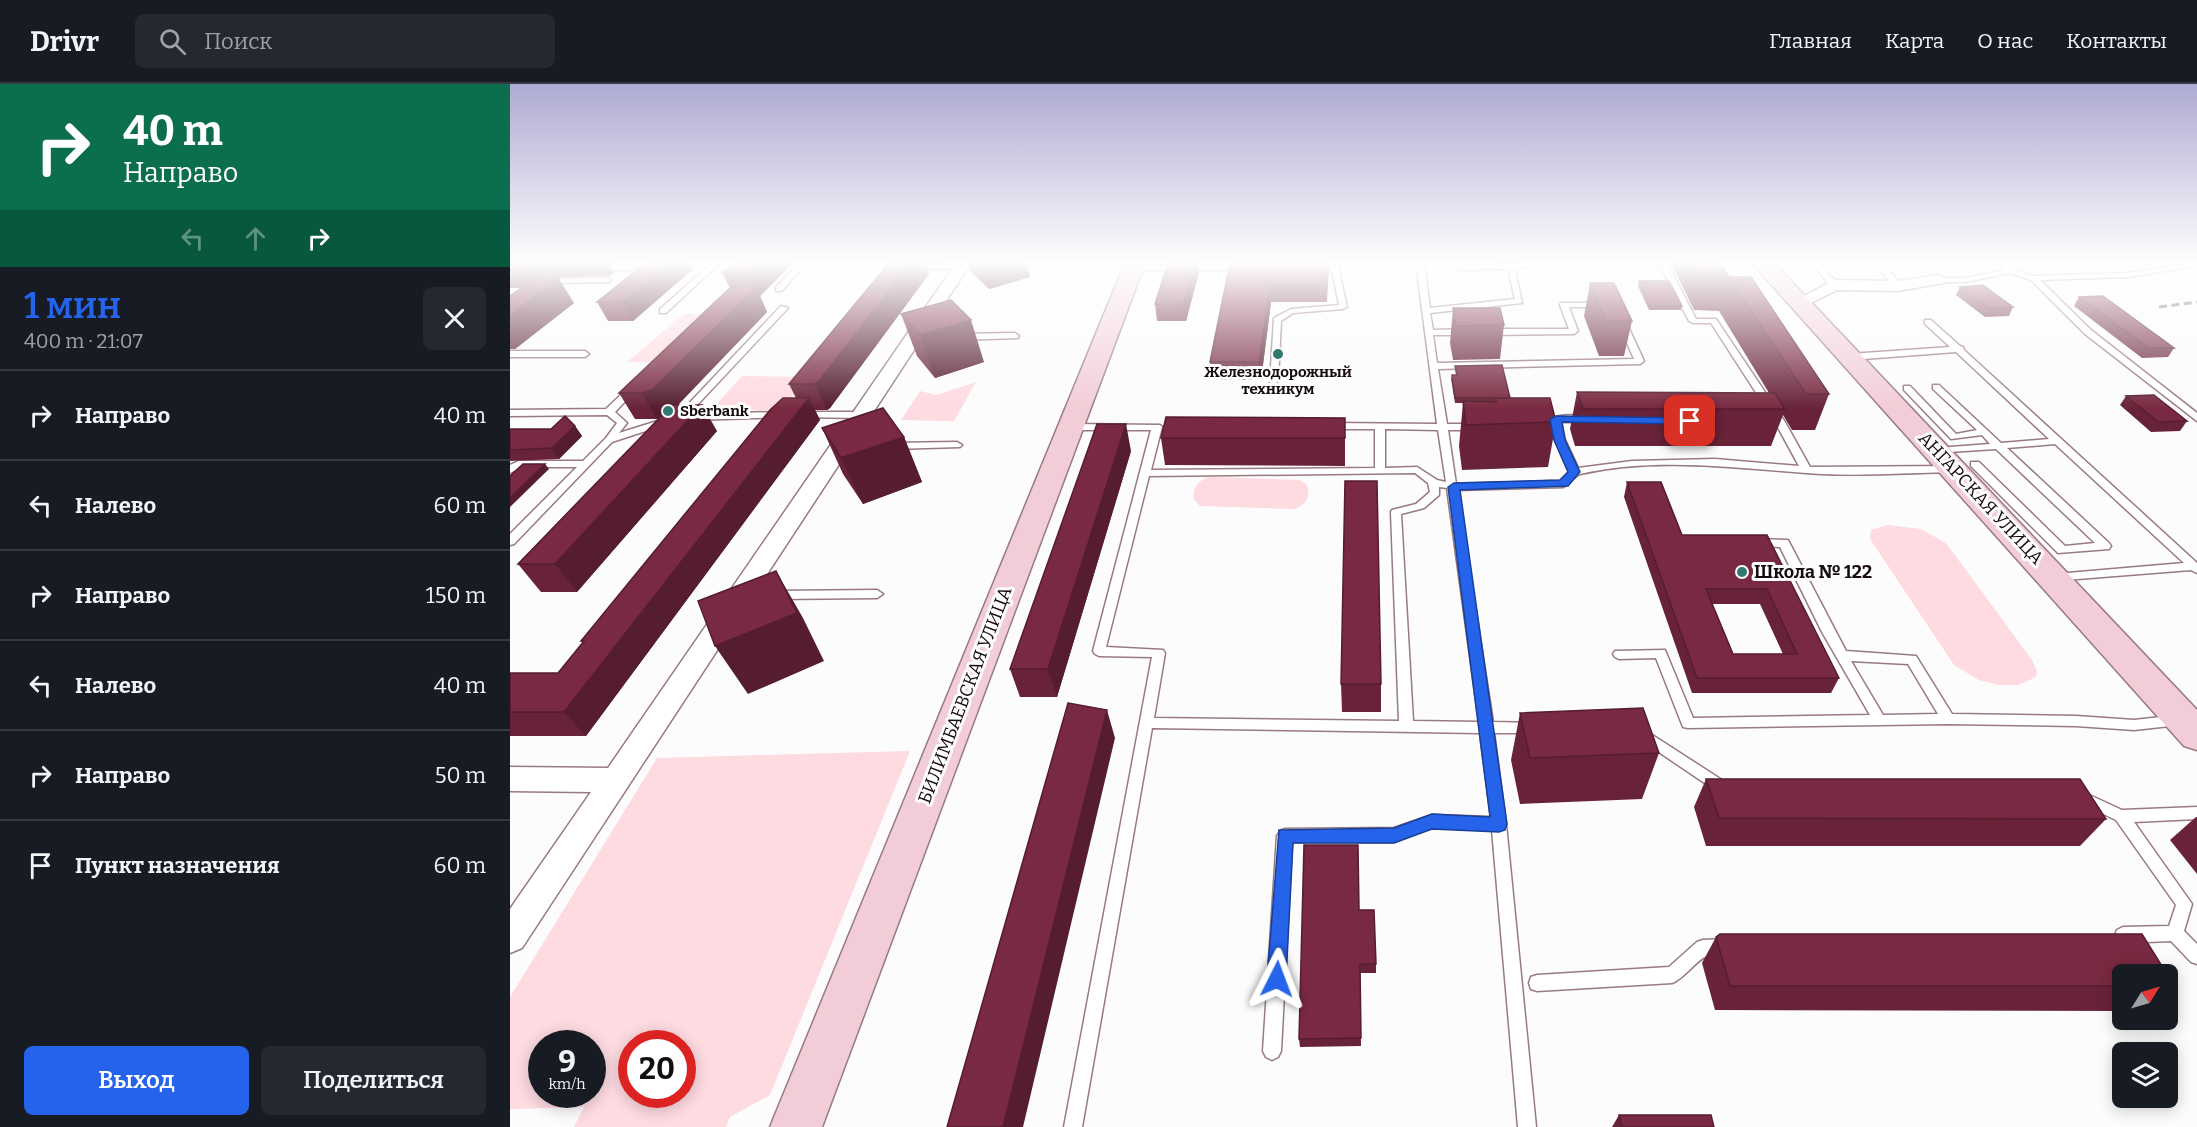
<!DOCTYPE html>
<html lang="ru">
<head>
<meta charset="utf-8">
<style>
	:root { --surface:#171b24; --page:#242831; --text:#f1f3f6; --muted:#9ea1a6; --line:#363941; --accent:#2563eb }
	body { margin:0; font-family:Bitter,serif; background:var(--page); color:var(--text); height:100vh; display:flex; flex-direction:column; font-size:22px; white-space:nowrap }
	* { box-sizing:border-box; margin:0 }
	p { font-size:20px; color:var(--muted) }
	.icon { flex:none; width:33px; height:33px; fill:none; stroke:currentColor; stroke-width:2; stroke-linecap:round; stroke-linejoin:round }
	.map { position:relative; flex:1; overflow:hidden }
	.drawer { display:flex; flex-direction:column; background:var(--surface); width:510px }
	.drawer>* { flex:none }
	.hud { background:#0b6e4f; color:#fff; overflow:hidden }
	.needle { width:39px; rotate:53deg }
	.buttons { position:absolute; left:1602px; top:880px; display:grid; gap:12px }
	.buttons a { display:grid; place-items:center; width:66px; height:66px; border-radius:9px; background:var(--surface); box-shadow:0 3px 15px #0003; font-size:30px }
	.speed { position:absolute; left:18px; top:946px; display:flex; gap:12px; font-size:30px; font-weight:700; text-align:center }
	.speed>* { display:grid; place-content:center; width:78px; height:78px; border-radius:50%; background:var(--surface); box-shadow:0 3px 15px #0003; line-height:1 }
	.speed small { font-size:15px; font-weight:400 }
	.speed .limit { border:9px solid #d22; background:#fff; color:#111 }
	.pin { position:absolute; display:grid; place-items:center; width:51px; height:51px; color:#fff; margin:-26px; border-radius:12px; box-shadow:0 3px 9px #0006 }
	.me { position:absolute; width:66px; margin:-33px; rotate:3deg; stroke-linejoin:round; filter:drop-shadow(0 0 4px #0008) }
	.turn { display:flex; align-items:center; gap:21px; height:126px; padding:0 24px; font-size:27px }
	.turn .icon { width:78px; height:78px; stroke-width:2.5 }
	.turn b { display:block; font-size:42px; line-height:51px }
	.lanes { display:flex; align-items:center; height:57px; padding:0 24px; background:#0003; justify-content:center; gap:30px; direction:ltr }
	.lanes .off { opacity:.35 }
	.round { display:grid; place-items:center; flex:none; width:63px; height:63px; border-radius:9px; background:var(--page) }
	.head { display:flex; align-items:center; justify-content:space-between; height:102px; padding:0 24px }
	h1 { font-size:36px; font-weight:600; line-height:45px; color:var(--accent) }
	.action { display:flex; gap:12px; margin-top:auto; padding:12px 24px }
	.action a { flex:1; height:69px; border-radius:9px; background:var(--accent); color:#fff; font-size:24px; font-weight:600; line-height:69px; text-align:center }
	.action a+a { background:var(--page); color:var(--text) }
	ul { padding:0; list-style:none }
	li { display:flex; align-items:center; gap:18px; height:90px; padding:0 24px; border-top:2px solid var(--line) }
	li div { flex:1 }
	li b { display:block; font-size:22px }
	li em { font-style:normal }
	header { display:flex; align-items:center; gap:36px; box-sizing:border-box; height:84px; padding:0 30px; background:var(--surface); border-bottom:2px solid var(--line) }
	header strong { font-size:28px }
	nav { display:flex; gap:33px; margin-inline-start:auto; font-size:21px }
	.search { width:420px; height:54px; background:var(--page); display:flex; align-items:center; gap:15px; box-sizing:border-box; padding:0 21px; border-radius:9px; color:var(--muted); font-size:22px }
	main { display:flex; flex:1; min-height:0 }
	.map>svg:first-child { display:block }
	.green { fill:#fedae1; fill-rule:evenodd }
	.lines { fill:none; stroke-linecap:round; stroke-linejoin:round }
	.lane-casing { stroke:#997a80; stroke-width:3 }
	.street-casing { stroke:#997a80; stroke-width:3 }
	.secondary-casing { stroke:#997a80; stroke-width:3 }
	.lane { fill:#fff; fill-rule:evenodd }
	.street { fill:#fff; fill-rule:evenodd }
	.secondary { fill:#f2cdd7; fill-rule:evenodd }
	.rail { stroke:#625b5c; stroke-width:3; stroke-dasharray:8 4.5; stroke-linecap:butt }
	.wall { fill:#682338; fill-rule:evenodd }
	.shaded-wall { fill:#551d2e }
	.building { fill:#792941; stroke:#551d2e; stroke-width:1.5; fill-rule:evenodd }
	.route { fill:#2563eb; stroke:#184099; stroke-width:1.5 }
	.poi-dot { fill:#307870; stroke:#fcfcfc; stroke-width:2 }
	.labels { text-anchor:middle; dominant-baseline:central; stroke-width:6; stroke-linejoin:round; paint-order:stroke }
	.far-poi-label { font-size:15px; font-weight:bold; fill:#160b0d; stroke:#fcfcfc }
	.street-label { font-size:18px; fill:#160b0d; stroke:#fcfcfc }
	.poi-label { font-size:18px; font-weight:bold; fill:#160b0d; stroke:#fcfcfc; text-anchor:start }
</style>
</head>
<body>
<header>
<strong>Drivr</strong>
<div class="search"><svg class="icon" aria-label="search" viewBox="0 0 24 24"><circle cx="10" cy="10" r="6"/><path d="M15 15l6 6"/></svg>Поиск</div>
<nav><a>Главная</a><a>Карта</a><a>О нас</a><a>Контакты</a></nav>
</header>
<main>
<section class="drawer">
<div class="hud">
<div class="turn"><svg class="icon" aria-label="right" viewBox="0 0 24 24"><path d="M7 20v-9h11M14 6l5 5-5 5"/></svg><div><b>40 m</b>Направо</div></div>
<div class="lanes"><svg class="icon off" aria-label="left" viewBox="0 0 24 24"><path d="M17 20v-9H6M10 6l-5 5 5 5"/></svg><svg class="icon off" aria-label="ahead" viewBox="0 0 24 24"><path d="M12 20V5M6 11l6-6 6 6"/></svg><svg class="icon" aria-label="right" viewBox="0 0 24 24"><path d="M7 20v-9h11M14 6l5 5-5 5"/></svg></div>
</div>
<div class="head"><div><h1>1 мин</h1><p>400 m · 21:07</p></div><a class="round"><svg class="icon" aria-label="close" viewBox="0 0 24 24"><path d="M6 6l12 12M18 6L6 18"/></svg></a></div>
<ul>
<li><svg class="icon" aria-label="right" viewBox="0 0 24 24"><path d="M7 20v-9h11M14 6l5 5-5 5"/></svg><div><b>Направо</b></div><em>40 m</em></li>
<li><svg class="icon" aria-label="left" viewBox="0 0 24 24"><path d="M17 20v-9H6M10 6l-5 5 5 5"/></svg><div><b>Налево</b></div><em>60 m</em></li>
<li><svg class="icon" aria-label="right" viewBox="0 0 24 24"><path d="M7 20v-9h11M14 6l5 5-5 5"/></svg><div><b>Направо</b></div><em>150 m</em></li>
<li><svg class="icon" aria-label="left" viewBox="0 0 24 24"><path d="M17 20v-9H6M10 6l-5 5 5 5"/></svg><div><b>Налево</b></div><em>40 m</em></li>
<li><svg class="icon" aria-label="right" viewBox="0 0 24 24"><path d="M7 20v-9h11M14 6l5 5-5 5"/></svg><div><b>Направо</b></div><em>50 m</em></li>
<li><svg class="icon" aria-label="arrive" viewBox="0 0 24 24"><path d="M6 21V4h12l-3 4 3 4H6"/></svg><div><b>Пункт назначения</b></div><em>60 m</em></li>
</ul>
<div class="action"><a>Выход</a><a>Поделиться</a></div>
</section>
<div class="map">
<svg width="1687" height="1043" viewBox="0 0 1687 1043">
	<rect width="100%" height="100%" fill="#fcfcfc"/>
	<!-- green -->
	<path class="green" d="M174,230L209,231L155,279L117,278Z
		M232,292L298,293L270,326H201Z
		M466,298L444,337L391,336L410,307L426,311Z
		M698,393L790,396L797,401C801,414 795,422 783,425L690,422L684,415C682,404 688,397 698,393Z
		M1378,441L1411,445L1436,459L1522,576L1527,587L1526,593L1508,601H1489L1469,596L1444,581L1360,455L1361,446Z
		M400,667L260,1011L220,1033L216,1043H64L74,1023L0,1025V913L147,674ZM32,960H82V1011H32ZM122,960H172V1011H122Z"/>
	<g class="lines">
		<!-- lane casing -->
		<g class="lane-casing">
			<path id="lane" d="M130,179H145L120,186H86L82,184L86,182H120Z
				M202,179H210L156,229H150V225Z
				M289,179H296L272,207H266V203Z
				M373,179L452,181L456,183L452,185H383Z
				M906,179H914L920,224L1005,215L998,185L952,186H949V182L1029,179L1005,185L1012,219L920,229L923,246L957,245L961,248L957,251H923L927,279L1124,275L1108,238L1112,236L1116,238L1134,277L1130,280L928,285L937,340H967L972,343L967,346H938L946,400L1050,397L1059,388L1045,356L1041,335C1049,330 1074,330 1082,335L1077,338H1051L1055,356L1068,384L1122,377L1205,375L1289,382L1265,338L1201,239H1183L1179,237L1149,179H1157L1186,235H1206L1275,338L1300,383L1443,382L1448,385L1443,388C1399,389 1355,392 1311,390C1231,385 1149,372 1070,390C1063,392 1060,401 1053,403L947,406L983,638L1022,639L1027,640L1029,644L1027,648L1022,649H984L996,740L1026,1043H1008L982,746L922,743L884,758H782L771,967L768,973L762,976L756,973L753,967L767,752L770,747L775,745L884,744L922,731L981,733L970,649L642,644L572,1043H554L642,573L589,572L585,570L583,567L641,346H560L555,343L560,340L650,341L652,343L641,386L865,384V345H820L815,342L820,339L927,340ZM875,345L928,346L936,398L927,396L907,383L875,384ZM905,389L918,399L920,408L906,420L882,426L881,428L889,637L644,634L655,569L653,566L596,563L639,392ZM929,403L937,404L969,638L903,637L891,430L914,424L929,411Z
				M1302,179H1309L1327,199V203H1321Z
				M1365,179H1372L1391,200V204H1385Z
				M1488,179H1496L1503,185L1524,192L1617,189L1687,179V182L1617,193L1530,196L1581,246L1687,329V337L1575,250L1521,196L1500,189L1456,198H1429L1425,196L1429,194H1456L1494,186Z
				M620,182H736L740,184L736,186H623L619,184Z
				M801,182H828L837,223L833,225L783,229L771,237L768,297L766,299H760L764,234L781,225L829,221L822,186H801Z
				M97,194H100V198L52,199L41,208L34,206L50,195Z
				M1051,219H1090L1094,221L1090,223H1059L1068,247L1064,250L977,251L973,248L977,245H1059L1050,221Z
				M271,222L278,224L175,334H169V330Z
				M1415,236H1421L1450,262L1453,263L1454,266L1687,479V489L1681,486L1542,497L1540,494L1542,491L1546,490L1674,479L1545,360L1497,364L1599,459L1601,462L1599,465L1548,469L1461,382V378H1469L1555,462L1585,459L1486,365L1423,369L1422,367L1427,364L1480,360L1472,351L1441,355L1394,306V302H1400L1446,350L1467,346L1423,305V301H1429L1491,359L1539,355L1446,268L1340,276L1336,273L1340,270L1440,263L1415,240Z
				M505,249L509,252L508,254L449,256L445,253L449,250Z
				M0,267H75L79,270L75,273H0Z
				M124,300L129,303L127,305L105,328L117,339L109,349L157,334L162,337L160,339L102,358L4,460L0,461V450L67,383H11L0,389V381L9,377H73L96,354L107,339L97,331L0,332V326L96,325L121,301Z
				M270,328L275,331L273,333L182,336L177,333L182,330Z
				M290,328H352L357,331L352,334L287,333L285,331Z
				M447,358L452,361L450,363L382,365L377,362L382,359Z
				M1247,455L1278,456L1336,567L1406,572L1442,630L1566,632L1624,636L1669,631L1674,632L1676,636L1674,640L1669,641L1624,646L1566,642L1438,640L1178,644L1173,643L1146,574L1109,575L1105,573L1103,570L1105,567L1155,566L1183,634L1360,631L1312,548L1270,463L1243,462L1241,459ZM1341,577L1398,580L1428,630L1373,631Z
				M367,506L373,510L367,514L264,515L258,511L264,507Z
				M1133,645L1215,698L1217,702L1215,706L1210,708L1205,706L1128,654L1126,650L1128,646Z
				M1573,708L1612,726L1687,723V735L1624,738L1682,820L1674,847L1687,860V880L1681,878L1661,857L1613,859L1607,856L1605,851L1607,846L1613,843L1659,842L1666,821L1606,736L1568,718L1566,714L1568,710Z
				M1215,855L1221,857L1223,863L1221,869C1213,872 1204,869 1197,872C1186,876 1175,894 1162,899L1027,907L1021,905L1019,899L1021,893L1027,891L1159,883L1187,858L1193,856Z"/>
		</g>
		<!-- street casing -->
		<g class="street-casing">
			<path id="street" d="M446,179H461L12,864L0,869V825L81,708L0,707V683L98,684Z
				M1429,191L1437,196L1434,199L1388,207L1327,206L1295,222L1289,224L1281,219L1324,196L1388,197Z"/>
		</g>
		<!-- secondary casing -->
		<g class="secondary-casing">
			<path id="secondary" d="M615,179H635L312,1043H260Z
				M1242,179H1264L1687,626V666L1674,662Z"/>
		</g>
		<!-- lane -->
		<use href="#lane" class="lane"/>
		<!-- street -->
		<use href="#street" class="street"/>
		<!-- secondary -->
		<use href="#secondary" class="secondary"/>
		<!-- rail -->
		<path class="rail" d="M1649,223L1687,218"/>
	</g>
	<!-- wall -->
	<path class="wall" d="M0,179H117L99,180L104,188L99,192L47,193L64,219L5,265H0V212L11,204H0Z
		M136,179H180L183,185L123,237H98L87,218Z
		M224,179H283L250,212L257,228L168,321L207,347L67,508H31L8,480L148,335H125L109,309L220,204L212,189Z
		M458,179H517L520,193L479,205L461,188Z
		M658,179H691L688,180L689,188L676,237H647L645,220Z
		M720,179H819L817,218H761L751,296H702L700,278Z
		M1161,179H1210L1219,193L1319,310L1305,346H1282L1273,331L1261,362H1065L1060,345L1067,308L1259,309L1209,227L1184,226Z
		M419,190L320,324L317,326H305L310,336L76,652H0V589H48L73,559L71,557L286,314L279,300Z
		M1129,197L1172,222L1171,226H1139L1128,202Z
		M1080,199L1122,237L1114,272H1089L1074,232Z
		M1450,203L1503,223L1499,232L1475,233L1446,211Z
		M1569,213L1664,264L1658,273L1632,274L1564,222Z
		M943,224L994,241L990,275L943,276L940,259Z
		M391,230L474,278L425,294L407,272Z
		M945,282L1000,314L1046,338L1038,383L952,386L949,362L953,319H945L941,295L942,291H946Z
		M1616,312L1677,337L1670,347L1641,348L1610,321Z
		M835,334V382L655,381L651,354Z
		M65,342L72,352L49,375L0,377V345H41Z
		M312,344L394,353L412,398L353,420L333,390Z
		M621,367L547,613H510L500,585Z
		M1117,398L1172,451H1257L1329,594L1321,609H1182L1114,413ZM1202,520H1250L1273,570H1223Z
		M831,600H871V628H832Z
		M1010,629L1149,669L1132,715L1010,720L1001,676Z
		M1196,695L1596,735L1570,762H1196L1184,723Z
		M1686,733H1687V790L1660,756Z
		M849,826L866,880V889H850L851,962L790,963L789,955Z
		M1210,850H1632L1665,903L1658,908V891H1612V927L1205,926L1192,879L1206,853Z
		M1109,1031L1204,1043H1102Z"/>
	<!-- shaded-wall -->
	<path class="shaded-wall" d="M23,179H39L47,193L30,205L17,183Z
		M92,179H99L104,188L99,192Z
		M160,179H180L183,185L123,237L112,218Z
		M248,179H283L250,212L257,228L157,332L147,335L132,309L244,205L237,190Z
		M401,179H416L419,190L320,324L317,326L305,300Z
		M472,179H517L520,193L479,205Z
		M685,179H688L689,188L676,237L673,220Z
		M49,195L64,219L5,265H0V231Z
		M760,201L761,218L751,296L749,278Z
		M461,236L474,278L425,294L410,251Z
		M299,314L310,336L76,652L54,628Z
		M192,321L207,347L67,508L45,480Z
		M616,340L621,367L547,613L538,585Z
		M65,342L72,352L49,375L42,364Z
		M394,353L412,398L353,420L331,374Z
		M35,380L39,385L0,423V414Z
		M266,487L293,534L314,577L238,610L205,562Z
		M597,626L605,654L513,1043H493Z"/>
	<!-- building -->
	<path class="building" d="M0,179H23L17,183H0Z
		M136,179H160L112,218H87Z
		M224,179H248L237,190L212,189Z
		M379,179H401L309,297L305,300H279Z
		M658,179H685L673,220H645Z
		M720,179H818L817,201H760L749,278H700Z
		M1186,179H1210L1219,193H1193Z
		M40,183L49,195L0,231V212Z
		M1219,193H1241L1319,310H1296Z
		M1129,197H1159L1172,222H1140Z
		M1080,199H1104L1122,237H1096Z
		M1473,201L1503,223L1479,224L1450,203Z
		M221,203H246L142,306L132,309H109Z
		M1593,212L1664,264H1638L1569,213Z
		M441,216L461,236L410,251L391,230Z
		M943,224H990L994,241L946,242Z
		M992,281L1000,314H945L942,291H947L945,282Z
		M1067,308L1265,309L1275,325H1073Z
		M1644,311L1677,337L1648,338L1616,312Z
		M273,314H299L54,628H0V589H48L74,557H71L260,326Z
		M986,314H1040L1046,338L956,341L953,317L986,318Z
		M162,321H192L45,480H8Z
		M373,324L394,353L331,374L312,344Z
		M55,332L65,342L42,364L0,366V345H41Z
		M656,333L835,334V354H651Z
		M587,340H616L538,585H500Z
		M13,380H35L0,414V392Z
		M835,397H867L871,600H831Z
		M1117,398H1151L1172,451H1257L1329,594H1187ZM1196,505H1257L1287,570H1223Z
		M266,487L287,529L205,562L188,517Z
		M558,619L597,626L493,1043H437Z
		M1133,624L1149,669L1020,674L1010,629Z
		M1196,695H1570L1596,735L1209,734Z
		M794,761H848L849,826H864L866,880H850L851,954L789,955Z
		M1210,850H1632L1665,903H1658V891H1612V902H1220L1206,853Z
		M1109,1031H1201L1204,1043H1112Z"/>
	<!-- sky -->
	<linearGradient id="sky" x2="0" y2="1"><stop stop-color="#aeaad2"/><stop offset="0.55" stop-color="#fefefe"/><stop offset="1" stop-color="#fefefe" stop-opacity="0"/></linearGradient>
	<rect width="1687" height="325" fill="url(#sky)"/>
	<!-- route -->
	<path class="route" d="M1046,332L1180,334L1186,337L1180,340L1052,338L1055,356L1070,388L1058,402L950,406L997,740L995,746L989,748L922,745L884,759H783L776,895L773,902L767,905L760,902L757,895L769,746L884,744L922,730L980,733L938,403L944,399L1050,396L1058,388L1044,356L1040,335Z"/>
	<!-- markers -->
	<g class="poi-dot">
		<circle cx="768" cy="270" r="6"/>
		<circle cx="158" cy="327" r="6"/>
		<circle cx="1232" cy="488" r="6"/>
	</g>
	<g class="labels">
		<!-- far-poi labels -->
		<g class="far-poi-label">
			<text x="768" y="288">Железнодорожный<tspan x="768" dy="17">техникум</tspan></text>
			<text x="170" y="327" text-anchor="start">Sberbank</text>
		</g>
		<!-- street labels -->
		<g class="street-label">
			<text transform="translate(1471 414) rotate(47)">АНГАРСКАЯ УЛИЦА</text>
			<text transform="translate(455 611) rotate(-69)">БИЛИМБАЕВСКАЯ УЛИЦА</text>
		</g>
		<!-- poi labels -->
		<g class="poi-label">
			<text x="1244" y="488">Школа № 122</text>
		</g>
	</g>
</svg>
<div class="buttons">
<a><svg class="needle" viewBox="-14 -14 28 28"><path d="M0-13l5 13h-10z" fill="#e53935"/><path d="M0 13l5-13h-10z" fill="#9ea1a6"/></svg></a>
<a><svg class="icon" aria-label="layers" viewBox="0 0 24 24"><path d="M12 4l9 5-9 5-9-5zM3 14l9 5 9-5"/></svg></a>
</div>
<div class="speed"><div>9<small>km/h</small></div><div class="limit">20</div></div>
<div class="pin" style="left:1180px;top:337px;background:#d93025"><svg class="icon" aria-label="arrive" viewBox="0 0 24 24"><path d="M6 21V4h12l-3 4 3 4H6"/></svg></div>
<svg class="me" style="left:767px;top:895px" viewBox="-20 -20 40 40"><path d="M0-17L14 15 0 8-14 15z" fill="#2563eb" stroke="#fff" stroke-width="4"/></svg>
</div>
</main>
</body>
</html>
